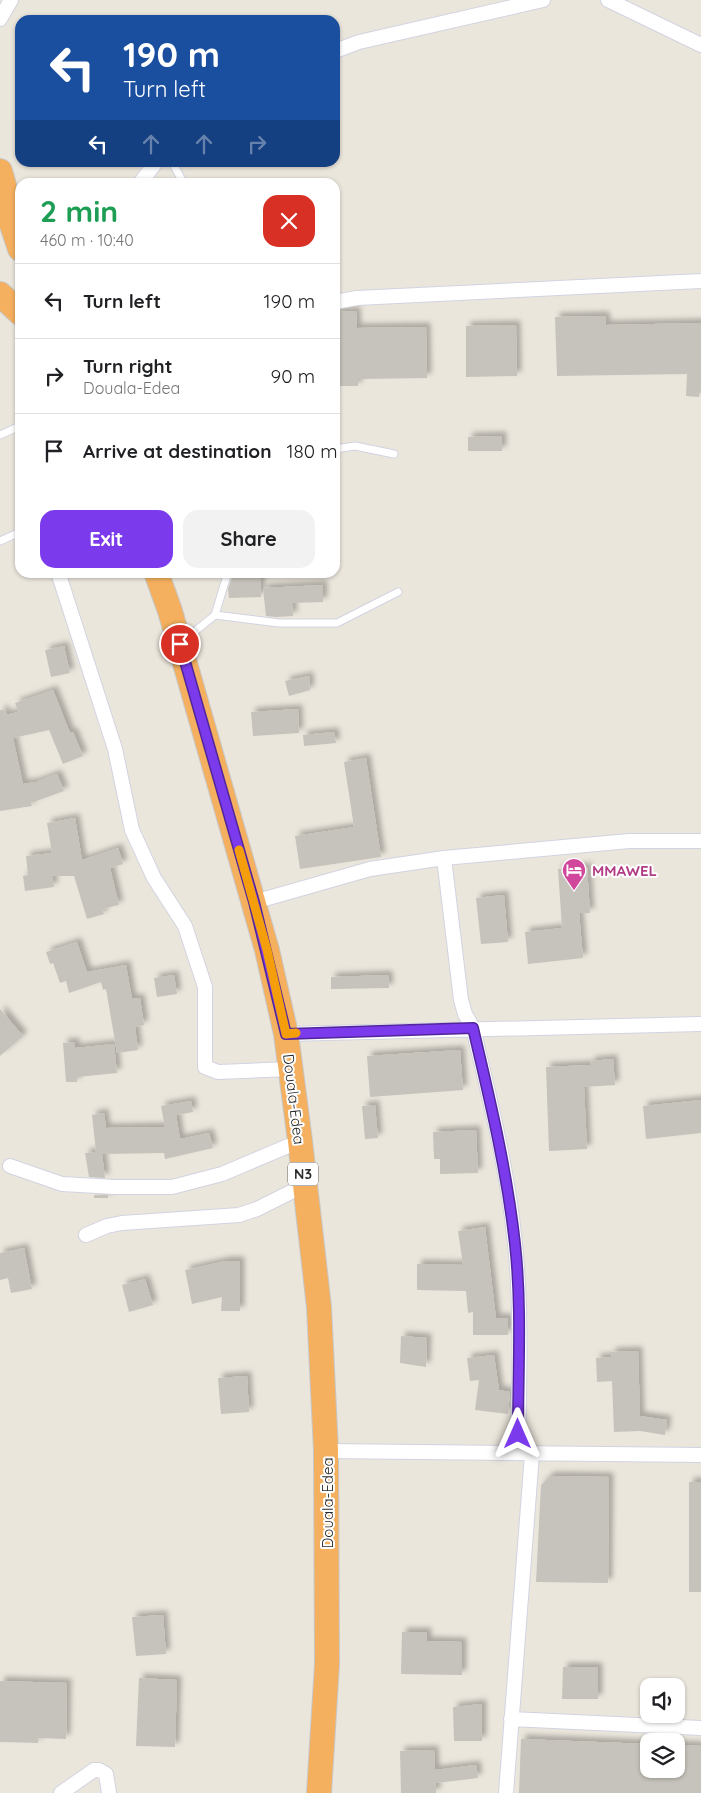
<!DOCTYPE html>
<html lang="en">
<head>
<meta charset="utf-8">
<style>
	:root { --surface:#fff; --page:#f2f2f2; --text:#202124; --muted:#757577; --line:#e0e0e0; --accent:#7c3aed }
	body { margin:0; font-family:Quicksand,sans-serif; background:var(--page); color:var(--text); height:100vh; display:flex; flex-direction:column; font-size:19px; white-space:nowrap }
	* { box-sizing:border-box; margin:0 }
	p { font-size:16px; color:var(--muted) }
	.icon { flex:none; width:28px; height:28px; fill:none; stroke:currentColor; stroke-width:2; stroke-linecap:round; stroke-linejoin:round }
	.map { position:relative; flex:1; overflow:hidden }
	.details { position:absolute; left:15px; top:178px; width:325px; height:400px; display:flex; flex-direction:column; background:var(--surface); border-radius:15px; box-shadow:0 1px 4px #0004 }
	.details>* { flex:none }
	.hud { position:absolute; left:15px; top:15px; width:325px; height:152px; border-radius:15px; box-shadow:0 1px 4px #0004; background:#1a4fa0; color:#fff; overflow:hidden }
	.fabs { position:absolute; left:640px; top:1678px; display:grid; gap:10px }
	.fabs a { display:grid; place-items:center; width:45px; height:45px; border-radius:10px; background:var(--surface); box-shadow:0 1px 4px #0004; font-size:25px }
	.pin { position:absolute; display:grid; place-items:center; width:42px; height:42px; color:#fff; margin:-21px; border:2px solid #fff; border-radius:50%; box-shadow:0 1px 5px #0007 }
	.me { position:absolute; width:55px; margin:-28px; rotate:0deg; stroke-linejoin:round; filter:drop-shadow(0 0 4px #0008) }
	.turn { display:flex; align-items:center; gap:18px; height:105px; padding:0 25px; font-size:22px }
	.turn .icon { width:65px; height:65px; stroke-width:2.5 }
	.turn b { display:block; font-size:35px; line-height:42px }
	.lanes { display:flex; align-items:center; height:48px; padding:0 25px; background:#0003; justify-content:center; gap:25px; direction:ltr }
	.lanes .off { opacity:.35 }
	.round { display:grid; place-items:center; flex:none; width:52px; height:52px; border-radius:15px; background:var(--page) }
	.summary { display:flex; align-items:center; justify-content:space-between; height:85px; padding:0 25px }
	h1 { font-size:30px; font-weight:700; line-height:38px; color:#1e9e55 }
	.cta { display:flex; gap:10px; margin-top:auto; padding:10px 25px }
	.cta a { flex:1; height:58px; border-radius:15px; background:var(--accent); color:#fff; font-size:20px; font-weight:700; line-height:58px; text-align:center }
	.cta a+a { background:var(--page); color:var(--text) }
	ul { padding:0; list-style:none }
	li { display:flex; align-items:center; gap:15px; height:75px; padding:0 25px; border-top:1px solid var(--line) }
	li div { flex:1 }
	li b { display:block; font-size:19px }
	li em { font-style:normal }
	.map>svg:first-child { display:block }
	.building { fill:#c6c3bc; filter:url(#shadow) }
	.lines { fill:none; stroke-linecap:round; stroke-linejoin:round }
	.lane-casing { stroke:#d2d3e1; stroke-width:9 }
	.street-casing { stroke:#d2d3e1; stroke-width:16 }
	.highway-casing { stroke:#c7c7c7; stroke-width:26 }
	.lane { stroke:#fff; stroke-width:7 }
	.street { stroke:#fff; stroke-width:14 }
	.highway { stroke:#f4b05e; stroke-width:24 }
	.route-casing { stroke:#51269a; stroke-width:12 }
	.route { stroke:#7c3aed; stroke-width:9 }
	.slow { stroke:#f59e0b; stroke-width:9 }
	.labels { text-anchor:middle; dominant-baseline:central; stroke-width:4; stroke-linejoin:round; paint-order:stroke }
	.shield { fill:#fff; stroke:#696969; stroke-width:1 }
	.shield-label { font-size:14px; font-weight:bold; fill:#292929 }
	.hotel-label { font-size:15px; font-weight:bold; fill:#b23c85; stroke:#fff; text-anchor:start }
	.street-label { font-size:15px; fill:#292929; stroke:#fff }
</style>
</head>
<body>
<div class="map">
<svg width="701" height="1793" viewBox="0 0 701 1793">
	<defs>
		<filter id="shadow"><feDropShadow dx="4.5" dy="-4.5" stdDeviation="2.5" flood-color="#0004"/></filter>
	</defs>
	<rect width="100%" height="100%" fill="#ebe6dc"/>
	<!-- building -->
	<path class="building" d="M356,311L357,328L426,327L427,378L358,379V386H335V312Z
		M605,316L606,325L701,323V382L699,397L686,396L687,374L557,376L555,317Z
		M516,325L517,376L466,377V326Z
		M502,436V451H468V437Z
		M260,574L261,597L229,598L228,589L233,575Z
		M323,585V602L292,603L293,616L276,617L266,616L263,588Z
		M64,646L70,673L51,677L45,650Z
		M309,676L310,690L289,696L285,681Z
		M53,690L70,733L73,732L83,756L63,764L49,730L13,738L23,784L36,782L57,774L64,791L31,803L32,806L0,811V710H4L6,715L18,712L15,703Z
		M298,709L299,733L253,736L251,712Z
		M334,732L336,743L304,746L303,735Z
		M366,758L381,857L300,869L295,836L354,827L344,762Z
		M75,818L82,860L118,848L123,864L110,868L119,905L102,909L104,914L87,919L74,876H52L54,887L25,891L23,876L28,875L26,856L52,853L47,823Z
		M587,867L590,913H579L583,958L528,964L525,932L562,928L558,869Z
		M504,895L508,942L481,944L476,898Z
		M77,942L87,972L126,965L132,999L140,998L144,1025L135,1027L138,1050L117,1053L106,989L103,990L101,982L69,993L66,981L60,983L53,963L50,964L46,952Z
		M174,975L177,994L157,997L154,978Z
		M388,975L389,988L331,989V977Z
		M0,1009L23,1036L0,1056Z
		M75,1042V1048L114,1044L117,1073L77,1077V1082H66L63,1043Z
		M460,1050L463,1090L370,1097L367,1056Z
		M613,1059L615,1085L584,1087L587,1149L549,1151L546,1067L591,1065L590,1061Z
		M701,1100V1133L646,1139L643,1106Z
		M191,1101L193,1112L176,1115L180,1139L209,1133L213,1148L165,1159L164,1153L102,1154L105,1178L89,1177L85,1153L96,1152L92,1115L104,1113L106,1128L165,1127L161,1106Z
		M375,1105L378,1138L365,1139L362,1106Z
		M476,1130L478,1173L440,1174V1159H434L433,1132Z
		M94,1195H108V1198H94Z
		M485,1227L496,1318H508V1335H473V1312L468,1313L466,1291L417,1290V1264L463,1265L458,1231Z
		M24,1248L32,1289L11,1293L8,1278L0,1280V1253Z
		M226,1261H240V1311H221L222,1297L192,1304L185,1270Z
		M145,1279L153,1305L129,1312L122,1285Z
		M401,1336L427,1338L426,1367L400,1363Z
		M638,1351L640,1416L667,1420L665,1435L640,1431L614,1432L612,1381L597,1382L596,1358L612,1357L611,1352Z
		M494,1355L499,1390L510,1392L508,1414L475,1410L479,1380L470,1381L467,1358Z
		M247,1376L249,1412L221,1414L218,1378Z
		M550,1476L609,1477L608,1583L536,1582L541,1485Z
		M689,1482H701V1592H689Z
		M163,1615L166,1654L136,1656L132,1617Z
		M402,1632H427V1641L462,1642V1675L401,1674Z
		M563,1667H598V1699H562Z
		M139,1678L177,1680L175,1747L136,1746Z
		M0,1681L67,1683L66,1739L38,1738V1743L0,1742Z
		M482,1704V1741H454L453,1707Z
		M521,1739L649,1744V1769H676V1745L701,1746V1793H519Z
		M434,1750L435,1770L476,1765L478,1778L436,1783V1793H401L400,1751Z"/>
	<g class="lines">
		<!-- lane casing -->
		<g class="lane-casing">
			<path id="lane" d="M172,162L183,182
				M0,435L20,426
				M335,449L355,446L394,454
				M0,541L20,532
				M215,615L279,623H337L398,592
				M182,642L215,615L228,572"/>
		</g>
		<!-- street casing -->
		<g class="street-casing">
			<path id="street" d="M608,0L701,45
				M0,19L11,0
				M335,51L359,42L543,0
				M141,182L156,162
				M335,302L357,298L701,281
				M58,572L115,749L132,830L154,878L185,926L205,987V1067L218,1072L290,1069
				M444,858L461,1000L465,1014L473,1028C490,1100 508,1171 515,1244C522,1313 519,1384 518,1453
				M254,902L370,869L444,858L629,841H701
				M286,1034L701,1024
				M10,1166L62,1184L115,1187H172L222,1174L300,1141
				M86,1235L107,1226L122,1223L239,1215L257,1209L305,1185
				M326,1451L701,1455
				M511,1719L701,1728
				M61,1793L94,1770H99L106,1774L109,1793
				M506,1793L532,1454"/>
		</g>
		<!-- highway casing -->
		<g class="highway-casing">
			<path id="highway" d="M0,171L4,185L6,207L20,249
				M0,294L20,313
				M156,572L170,611L267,950L286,1034L300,1141L319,1307L326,1451L327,1664L319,1793"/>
		</g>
		<!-- lane -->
		<use href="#lane" class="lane"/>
		<!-- street -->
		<use href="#street" class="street"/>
		<!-- highway -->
		<use href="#highway" class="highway"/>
	</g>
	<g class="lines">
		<!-- route casing -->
		<g class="route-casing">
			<path id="route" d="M180,644L254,902L286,1034L473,1028C490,1100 507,1171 515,1244C522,1307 518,1371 518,1434"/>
		</g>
		<!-- route -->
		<use href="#route" class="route"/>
		<!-- slow -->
		<path class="slow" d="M239,850L267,950L286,1034L296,1033"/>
	</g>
	<!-- icons -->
	<defs>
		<g id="hotel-pin" transform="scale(1.25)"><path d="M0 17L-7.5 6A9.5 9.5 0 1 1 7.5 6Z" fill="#d1479c" stroke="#fff"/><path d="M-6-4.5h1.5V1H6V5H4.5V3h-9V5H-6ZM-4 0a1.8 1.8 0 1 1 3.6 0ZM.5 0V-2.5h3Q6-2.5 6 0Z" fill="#fff"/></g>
	</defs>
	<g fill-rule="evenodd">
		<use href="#hotel-pin" x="574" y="870"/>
	</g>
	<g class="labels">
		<!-- shield labels -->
		<rect class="shield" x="288" y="1162.5" width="30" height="23" rx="4"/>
		<g class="shield-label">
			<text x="303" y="1174">N3</text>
		</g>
		<!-- hotel labels -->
		<g class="hotel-label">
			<text x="592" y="870">MMAWEL</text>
		</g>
		<!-- street labels -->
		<g class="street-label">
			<text transform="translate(294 1099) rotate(83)">Douala-Edea</text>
			<text transform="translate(327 1503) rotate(-90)">Douala-Edea</text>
		</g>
	</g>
</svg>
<div class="fabs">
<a><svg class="icon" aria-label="sound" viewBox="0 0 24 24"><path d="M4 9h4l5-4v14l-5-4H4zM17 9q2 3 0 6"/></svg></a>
<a><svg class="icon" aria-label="layers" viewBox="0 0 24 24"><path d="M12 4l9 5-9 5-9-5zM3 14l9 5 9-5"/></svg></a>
</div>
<div class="pin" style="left:180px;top:644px;background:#d93025"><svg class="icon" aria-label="arrive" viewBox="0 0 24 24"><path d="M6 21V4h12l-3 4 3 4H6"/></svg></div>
<svg class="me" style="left:518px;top:1434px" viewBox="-20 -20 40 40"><path d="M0-17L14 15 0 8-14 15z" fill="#7c3aed" stroke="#fff" stroke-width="4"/></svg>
<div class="hud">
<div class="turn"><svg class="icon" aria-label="left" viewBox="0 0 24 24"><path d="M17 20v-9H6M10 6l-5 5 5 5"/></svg><div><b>190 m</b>Turn left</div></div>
<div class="lanes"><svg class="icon" aria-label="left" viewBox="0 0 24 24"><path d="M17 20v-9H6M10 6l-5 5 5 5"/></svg><svg class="icon off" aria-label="ahead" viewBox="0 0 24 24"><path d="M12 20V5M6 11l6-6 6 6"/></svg><svg class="icon off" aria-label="ahead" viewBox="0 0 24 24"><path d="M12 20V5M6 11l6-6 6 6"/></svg><svg class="icon off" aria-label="right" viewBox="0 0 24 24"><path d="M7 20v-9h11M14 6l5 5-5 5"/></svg></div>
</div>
<section class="details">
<div class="summary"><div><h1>2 min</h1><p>460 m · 10:40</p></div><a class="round" style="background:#d93025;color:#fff"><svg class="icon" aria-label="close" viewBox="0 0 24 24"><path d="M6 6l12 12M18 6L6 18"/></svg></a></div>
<ul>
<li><svg class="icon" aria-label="left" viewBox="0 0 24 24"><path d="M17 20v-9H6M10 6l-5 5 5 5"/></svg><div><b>Turn left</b></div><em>190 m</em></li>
<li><svg class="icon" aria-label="right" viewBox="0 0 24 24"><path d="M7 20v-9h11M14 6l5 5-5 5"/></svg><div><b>Turn right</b><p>Douala-Edea</p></div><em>90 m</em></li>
<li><svg class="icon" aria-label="arrive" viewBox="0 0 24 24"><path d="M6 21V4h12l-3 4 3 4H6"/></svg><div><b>Arrive at destination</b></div><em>180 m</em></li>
</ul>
<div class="cta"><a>Exit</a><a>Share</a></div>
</section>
</div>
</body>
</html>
